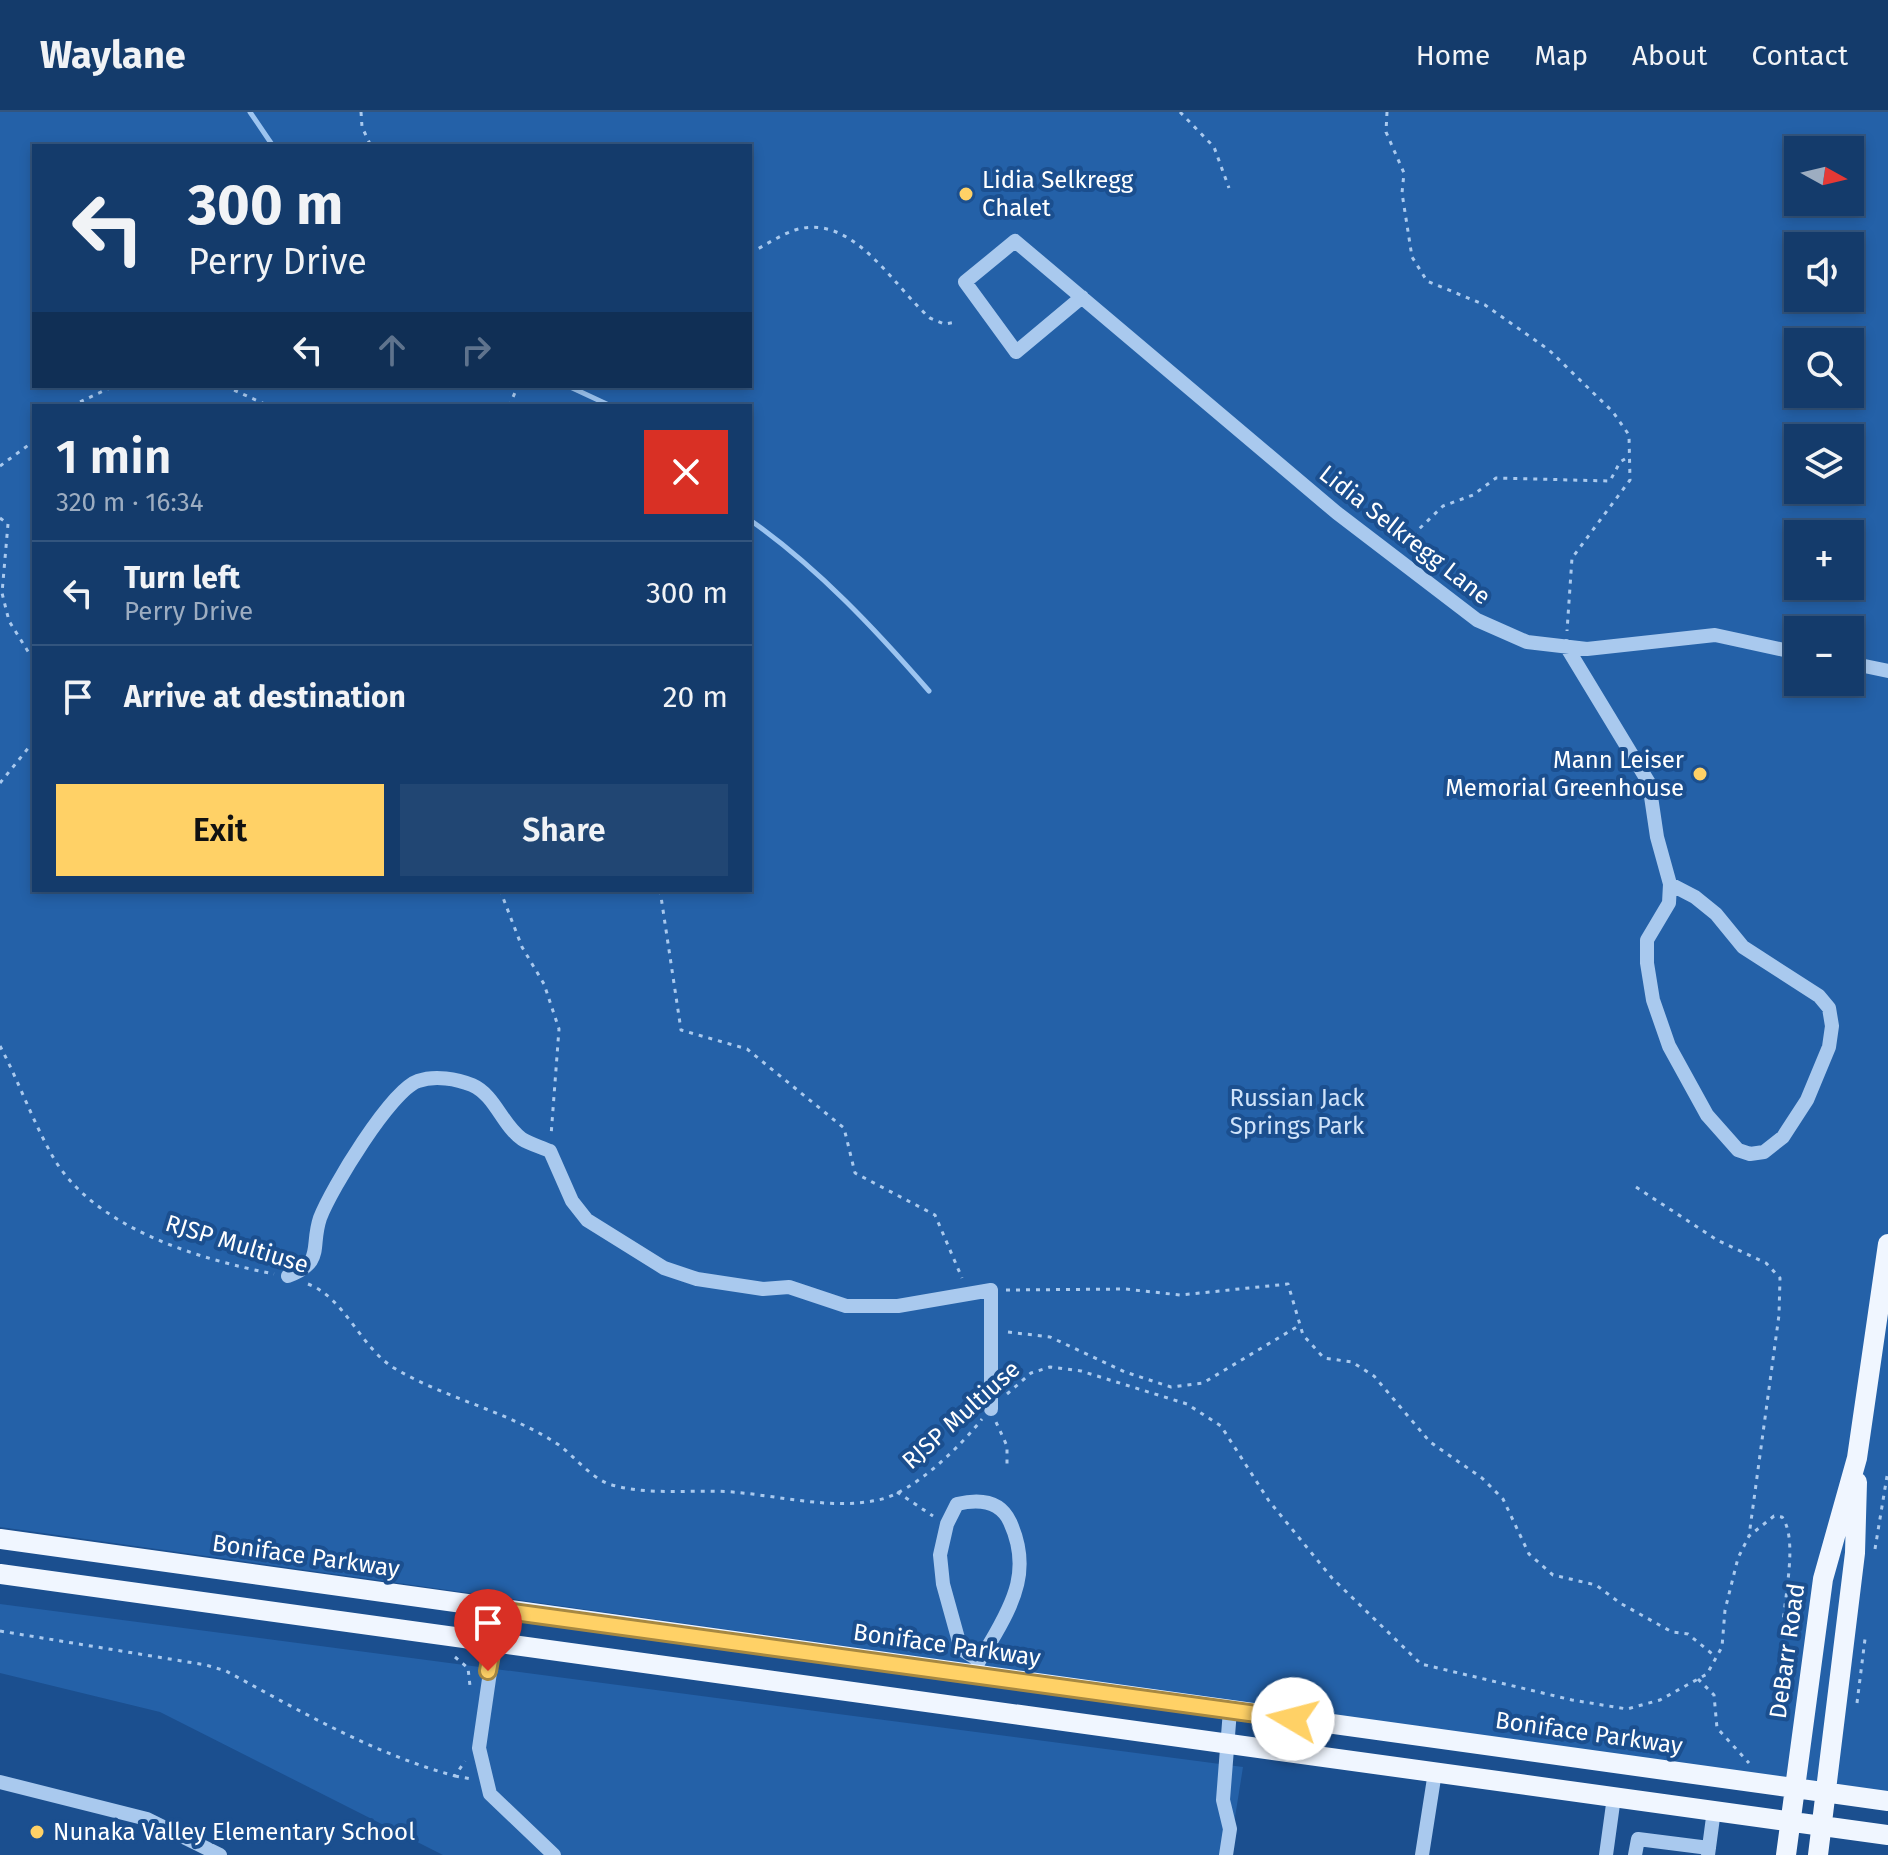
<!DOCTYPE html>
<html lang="en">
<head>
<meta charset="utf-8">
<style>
	:root { --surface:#143b6b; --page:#214673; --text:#f1f3f6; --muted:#9dadc1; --line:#33557e; --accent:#ffd166 }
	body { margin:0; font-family:"Fira Sans",sans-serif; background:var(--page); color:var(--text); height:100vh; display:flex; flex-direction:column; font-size:30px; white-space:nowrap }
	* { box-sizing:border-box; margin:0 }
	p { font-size:26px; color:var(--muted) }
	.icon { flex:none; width:44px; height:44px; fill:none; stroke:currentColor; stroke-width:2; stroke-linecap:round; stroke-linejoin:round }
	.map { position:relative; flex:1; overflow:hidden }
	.side { position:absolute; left:32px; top:292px; width:720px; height:488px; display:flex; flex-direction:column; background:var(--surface); border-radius:0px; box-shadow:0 4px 12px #0003,0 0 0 2px var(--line) }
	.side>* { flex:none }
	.top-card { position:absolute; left:32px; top:32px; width:720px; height:244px; border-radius:0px; box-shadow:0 4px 12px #0003,0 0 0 2px var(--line); background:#143b6b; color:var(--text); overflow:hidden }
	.needle { width:52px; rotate:98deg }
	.fabs { position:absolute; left:1784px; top:24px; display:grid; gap:16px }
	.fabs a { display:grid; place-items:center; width:80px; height:80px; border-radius:0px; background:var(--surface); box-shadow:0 4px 12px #0003,0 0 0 2px var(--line); font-size:40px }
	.pin { position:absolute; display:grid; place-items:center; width:68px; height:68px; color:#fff; margin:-82px -34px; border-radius:50% 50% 50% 0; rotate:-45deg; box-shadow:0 0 8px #0007 }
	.pin .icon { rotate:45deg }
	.me { position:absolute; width:88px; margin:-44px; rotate:278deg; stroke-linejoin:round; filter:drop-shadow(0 0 6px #0008) }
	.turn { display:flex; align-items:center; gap:28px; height:168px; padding:0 24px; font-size:36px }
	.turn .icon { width:104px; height:104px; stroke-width:2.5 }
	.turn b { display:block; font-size:56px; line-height:68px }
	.lanes { display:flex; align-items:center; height:76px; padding:0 24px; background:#0003; justify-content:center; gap:40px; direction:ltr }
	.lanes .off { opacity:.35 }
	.round { display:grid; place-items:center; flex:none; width:84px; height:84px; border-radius:0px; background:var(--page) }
	.summary { display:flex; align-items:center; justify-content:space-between; height:136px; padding:0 24px }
	h1 { font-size:48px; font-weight:600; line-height:60px }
	.primary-button { display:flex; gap:16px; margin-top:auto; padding:16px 24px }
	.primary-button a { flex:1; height:92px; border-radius:0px; background:var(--accent); color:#111; font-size:32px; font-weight:600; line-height:92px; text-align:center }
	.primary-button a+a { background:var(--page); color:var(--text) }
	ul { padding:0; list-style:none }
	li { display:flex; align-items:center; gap:24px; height:104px; padding:0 24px; border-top:2px solid var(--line) }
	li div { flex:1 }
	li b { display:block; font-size:30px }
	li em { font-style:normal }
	header { display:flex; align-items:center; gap:48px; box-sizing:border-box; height:112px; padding:0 40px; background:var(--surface); border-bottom:2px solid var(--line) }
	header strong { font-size:38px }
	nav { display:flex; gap:44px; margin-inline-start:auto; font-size:28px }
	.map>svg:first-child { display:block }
	.green { fill:#2461a8; fill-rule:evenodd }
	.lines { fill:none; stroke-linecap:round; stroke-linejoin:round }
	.stream { stroke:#9cc4f0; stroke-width:5 }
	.path { stroke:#a9c9ee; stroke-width:3; stroke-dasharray:4 6; stroke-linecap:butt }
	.minor { stroke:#a9c9ee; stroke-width:14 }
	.major { stroke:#f0f6ff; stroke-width:20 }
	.route-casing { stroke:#a68842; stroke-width:20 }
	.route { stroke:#ffd166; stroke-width:14 }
	.poi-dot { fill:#ffd166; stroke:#1b4f8f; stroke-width:3 }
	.labels { text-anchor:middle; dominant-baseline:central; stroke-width:8; stroke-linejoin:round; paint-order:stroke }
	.poi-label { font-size:24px; fill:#fff; stroke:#1b4f8f; text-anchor:start }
	.street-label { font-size:24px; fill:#fff; stroke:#1b4f8f }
	.park-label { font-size:24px; fill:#cfe3fa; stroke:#1b4f8f }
</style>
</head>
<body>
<header>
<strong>Waylane</strong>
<nav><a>Home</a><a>Map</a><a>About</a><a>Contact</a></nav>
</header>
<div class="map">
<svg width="1888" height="1743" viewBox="0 0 1888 1743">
	<rect width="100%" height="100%" fill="#1b4f8f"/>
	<!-- green -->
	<path class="green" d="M0,0H1888V1681L0,1415ZM34,34H750V274H34ZM1798,38H1850V90H1798ZM1798,134H1850V186H1798ZM1798,230H1850V282H1798ZM34,294H750V778H34ZM1798,326H1850V378H1798ZM1798,422H1850V474H1798ZM1798,518H1850V570H1798Z
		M0,1492L1243,1655L1229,1743H443L160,1600L0,1561Z"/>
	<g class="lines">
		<!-- stream -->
		<path class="stream" d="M250,0L273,34
			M568,274L611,294
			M750,408C818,456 875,517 929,579"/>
		<!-- path -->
		<path class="path" d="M361,0L362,15L371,34
			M1180,0L1214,35L1229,76
			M1387,0L1386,20L1404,61L1402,81L1412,145L1427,169L1485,193L1549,238L1613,300L1629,323L1630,368L1572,446L1567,519
			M750,141C764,134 780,123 795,118C853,100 893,174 930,206L944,212L957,210
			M225,274L269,294
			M71,294L114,274
			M509,294L518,274
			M0,354L34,329
			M0,406L8,412L2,481L9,509L34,549
			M1409,433L1418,418L1443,394L1473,383L1496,366L1610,369L1620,350L1630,344
			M0,671L34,629
			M500,778L522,835L544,872L559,917L551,1024
			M660,778L681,918L747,937L844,1016L855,1061L935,1103L962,1166
			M0,934C19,970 33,1010 53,1045C94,1116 198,1147 274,1162
			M1636,1075L1717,1128L1766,1151L1780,1166L1779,1203L1749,1424
			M308,1172C345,1186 360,1235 394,1256C446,1287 508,1299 559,1333C575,1345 593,1368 612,1373C653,1384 692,1377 733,1380C780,1384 832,1398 878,1388C913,1381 961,1334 982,1307
			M1006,1178L1125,1177L1180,1183L1288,1172L1303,1223L1324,1246L1352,1250L1374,1264L1430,1330L1482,1366L1503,1387L1529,1442L1553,1463L1596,1473L1620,1491L1672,1520L1688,1522L1716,1545
			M1008,1220L1050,1225L1125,1260L1171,1275L1203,1271L1300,1213
			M1007,1282L1031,1261L1050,1255L1081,1259L1187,1292L1221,1314L1269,1389L1332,1466L1421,1552L1572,1588L1627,1597L1660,1588L1707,1562L1722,1535L1725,1498L1738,1446L1749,1424L1774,1404L1782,1405C1806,1438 1765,1541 1790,1564
			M996,1310L1007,1334V1352
			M897,1380L933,1404
			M1875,1437L1888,1358
			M0,1519L206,1553L226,1559C300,1599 374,1642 455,1664L465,1649
			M455,1545L468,1556L470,1574
			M1698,1567L1714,1583L1717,1616L1749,1651
			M1857,1591L1865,1527
			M455,1664L471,1667"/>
		<!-- minor -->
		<path class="minor" d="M1082,185L1016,240L965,170L1015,129L1337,401L1477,508L1527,530L1587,537L1715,523L1798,541
			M1566,534L1649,671L1657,725L1670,772L1669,791L1647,828V851L1653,888L1669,934L1707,1003L1738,1038L1750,1042L1764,1040L1783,1025L1807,988L1829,935L1832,914L1829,896L1819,884L1743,835L1716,802L1695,785L1670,772
			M1850,551L1888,559
			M288,1164C325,1150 310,1136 320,1106C331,1077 391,978 418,969C435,963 457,967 472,973C495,983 502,1013 522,1027C530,1032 541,1035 550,1039L572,1089L587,1108L664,1156L697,1167L763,1177L789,1175L846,1194H898L991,1178V1297
			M499,1498L479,1636L490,1682L554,1743
			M975,1563C977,1548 983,1544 990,1531C1015,1489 1031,1456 1010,1410C1000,1388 978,1387 957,1392L947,1412L940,1443L943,1472L961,1537L977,1547
			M0,1670L147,1707L220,1743
			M1226,1743L1230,1717L1223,1688L1230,1598
			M1422,1743L1435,1660
			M1606,1743L1614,1685
			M1635,1743L1638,1727L1709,1736
			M1708,1743L1714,1698"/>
		<!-- major -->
		<path class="major" d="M0,1427L1888,1689
			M0,1462L1888,1723
			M1786,1743L1823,1467L1857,1346L1888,1132
			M1818,1743L1855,1441L1857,1370"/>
	</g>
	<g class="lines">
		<!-- route casing -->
		<g class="route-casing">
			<path id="route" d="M488,1559L499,1498L1293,1607"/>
		</g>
		<!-- route -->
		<use href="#route" class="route"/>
	</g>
	<!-- markers -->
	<g class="poi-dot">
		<circle cx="966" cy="82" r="8"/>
		<circle cx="1700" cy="662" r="8"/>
		<circle cx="37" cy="1720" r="8"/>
	</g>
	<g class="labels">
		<!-- poi labels -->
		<g class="poi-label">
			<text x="982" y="68">Lidia Selkregg<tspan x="982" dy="28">Chalet</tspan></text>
			<text x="1684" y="648" text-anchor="end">Mann Leiser<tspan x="1684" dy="28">Memorial Greenhouse</tspan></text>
			<text x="53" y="1720">Nunaka Valley Elementary School</text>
		</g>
		<!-- street labels -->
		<g class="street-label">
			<text transform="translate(1405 423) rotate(38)">Lidia Selkregg Lane</text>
			<text transform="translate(237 1132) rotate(17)">RJSP Multiuse</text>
			<text transform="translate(961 1303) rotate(-42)">RJSP Multiuse</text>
			<text transform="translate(306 1444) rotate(8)">Boniface Parkway</text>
			<text transform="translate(947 1533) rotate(8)">Boniface Parkway</text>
			<text transform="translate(1787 1539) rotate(-82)">DeBarr Road</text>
			<text transform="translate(1589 1621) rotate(8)">Boniface Parkway</text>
		</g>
		<!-- park labels -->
		<g class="park-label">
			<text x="1297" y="986">Russian Jack<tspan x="1297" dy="28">Springs Park</tspan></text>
		</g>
	</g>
</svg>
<div class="fabs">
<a><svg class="needle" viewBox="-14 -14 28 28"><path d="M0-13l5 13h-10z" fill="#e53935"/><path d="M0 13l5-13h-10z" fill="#9dadc1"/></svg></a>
<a><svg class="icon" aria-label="sound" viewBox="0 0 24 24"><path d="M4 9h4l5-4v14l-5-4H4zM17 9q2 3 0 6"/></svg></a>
<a><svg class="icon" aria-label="search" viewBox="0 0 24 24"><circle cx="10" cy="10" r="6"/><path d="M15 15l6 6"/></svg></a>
<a><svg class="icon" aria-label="layers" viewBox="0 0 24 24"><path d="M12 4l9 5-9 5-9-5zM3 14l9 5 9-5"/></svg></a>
<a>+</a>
<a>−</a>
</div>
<div class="pin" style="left:488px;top:1559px;background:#d93025"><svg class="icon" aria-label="arrive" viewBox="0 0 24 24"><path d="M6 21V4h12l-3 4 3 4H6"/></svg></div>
<svg class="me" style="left:1293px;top:1607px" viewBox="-20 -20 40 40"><circle r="19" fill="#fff"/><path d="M0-13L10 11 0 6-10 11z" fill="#ffd166"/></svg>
<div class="top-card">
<div class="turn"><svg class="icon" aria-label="left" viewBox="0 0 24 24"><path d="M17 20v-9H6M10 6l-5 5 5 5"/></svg><div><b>300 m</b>Perry Drive</div></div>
<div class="lanes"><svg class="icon" aria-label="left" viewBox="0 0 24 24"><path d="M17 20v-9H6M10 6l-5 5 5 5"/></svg><svg class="icon off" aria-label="ahead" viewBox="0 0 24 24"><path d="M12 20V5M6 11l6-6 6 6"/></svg><svg class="icon off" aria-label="right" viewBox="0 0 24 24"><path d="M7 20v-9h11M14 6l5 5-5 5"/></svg></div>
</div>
<section class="side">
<div class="summary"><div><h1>1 min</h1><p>320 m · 16:34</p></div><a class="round" style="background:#d93025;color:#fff"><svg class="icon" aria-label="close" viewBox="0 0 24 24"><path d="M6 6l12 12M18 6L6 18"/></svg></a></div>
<ul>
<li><svg class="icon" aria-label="left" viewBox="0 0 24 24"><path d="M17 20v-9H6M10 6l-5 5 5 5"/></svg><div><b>Turn left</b><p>Perry Drive</p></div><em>300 m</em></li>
<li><svg class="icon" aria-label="arrive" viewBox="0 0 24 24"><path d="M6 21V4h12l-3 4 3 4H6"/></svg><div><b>Arrive at destination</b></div><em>20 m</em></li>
</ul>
<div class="primary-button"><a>Exit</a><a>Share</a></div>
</section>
</div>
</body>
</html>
